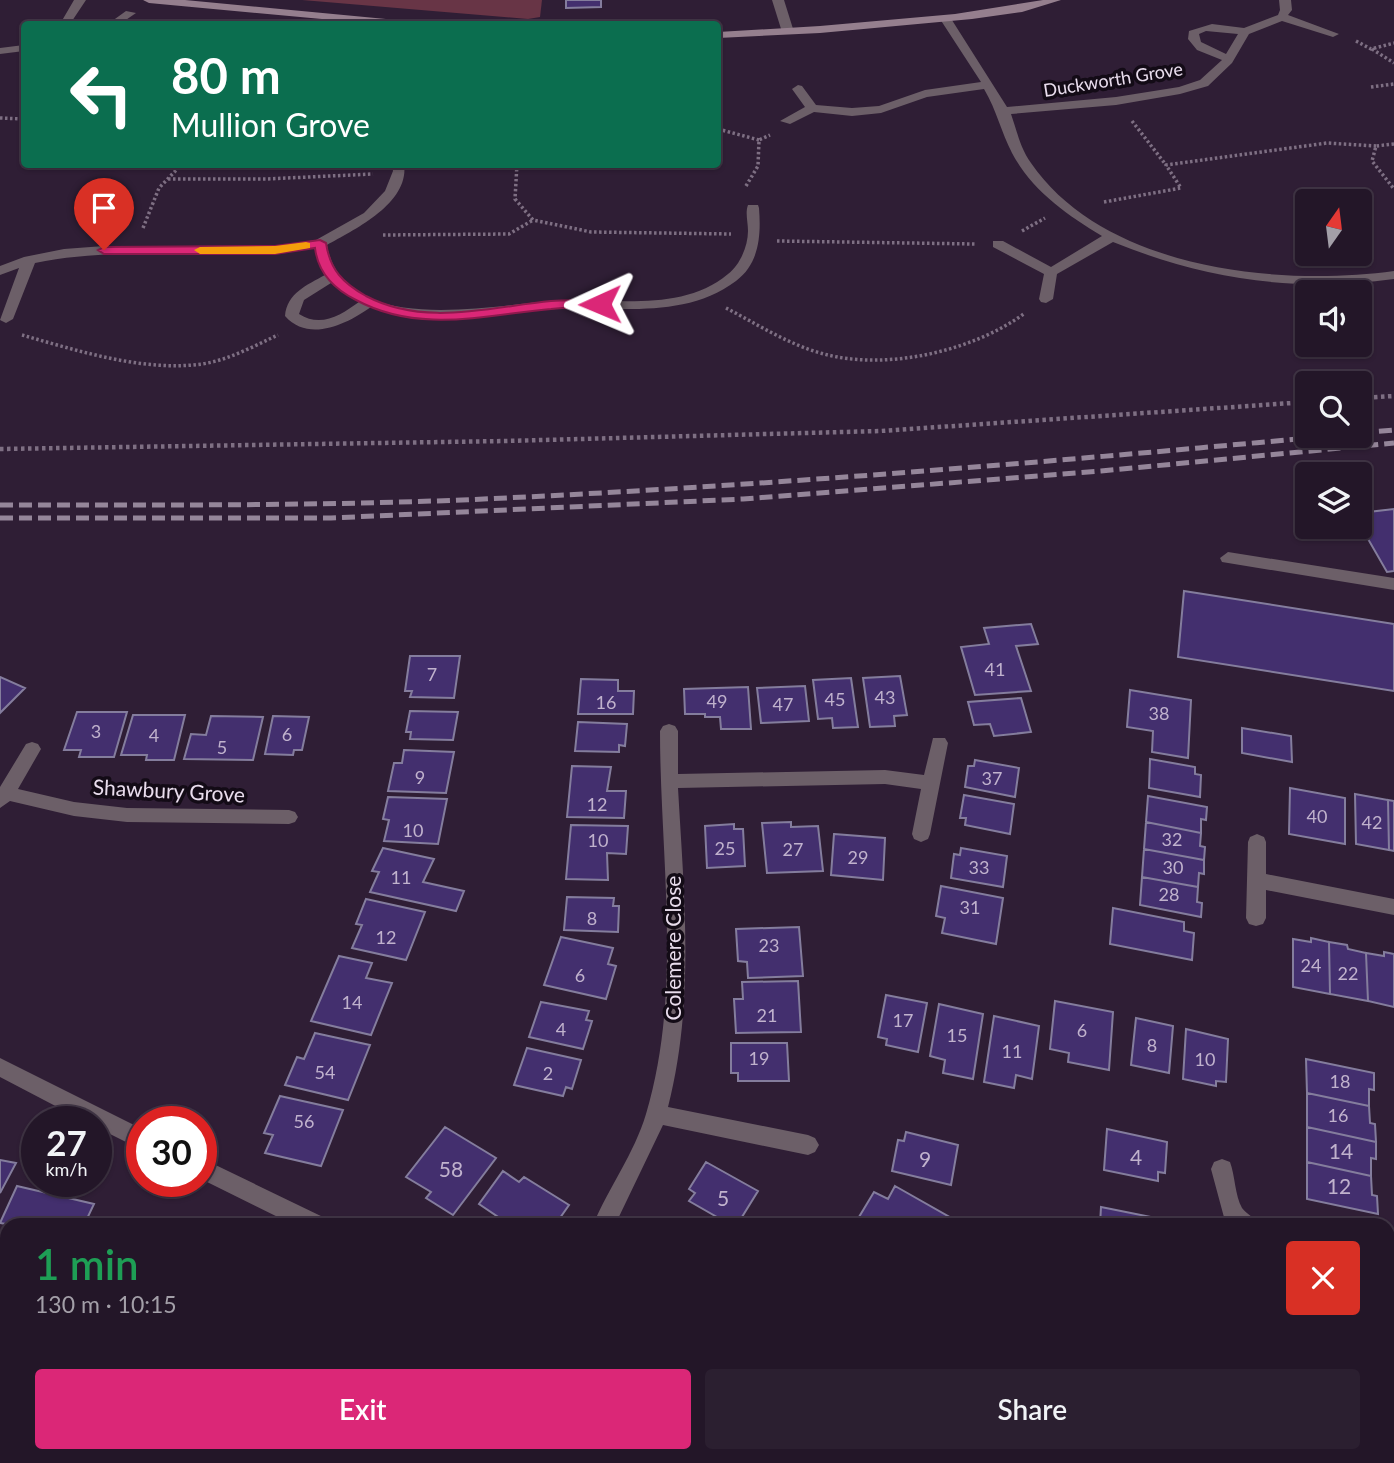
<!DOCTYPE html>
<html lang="en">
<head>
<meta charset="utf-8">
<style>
	:root { --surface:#231628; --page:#2b1f30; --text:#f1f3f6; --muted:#a39fa8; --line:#403545; --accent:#db2777 }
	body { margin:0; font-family:Lato,sans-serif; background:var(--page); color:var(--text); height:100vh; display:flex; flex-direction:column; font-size:26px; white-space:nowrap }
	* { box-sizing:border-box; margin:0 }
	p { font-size:23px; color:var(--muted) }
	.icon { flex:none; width:38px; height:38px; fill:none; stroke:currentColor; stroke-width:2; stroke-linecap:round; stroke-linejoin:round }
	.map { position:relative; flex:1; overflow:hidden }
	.sheet { position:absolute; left:0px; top:1218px; width:1395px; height:245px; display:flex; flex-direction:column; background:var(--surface); border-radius:21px 21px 0 0; box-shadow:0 2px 5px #0004,0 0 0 2px var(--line) }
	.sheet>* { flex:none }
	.banner { position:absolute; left:21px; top:21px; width:700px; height:147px; border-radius:7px; box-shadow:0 2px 5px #0004,0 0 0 2px var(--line); background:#0b6e4f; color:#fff; overflow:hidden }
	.needle { width:46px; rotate:14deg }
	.buttons { position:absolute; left:1295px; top:189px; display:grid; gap:14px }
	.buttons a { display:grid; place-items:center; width:77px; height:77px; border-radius:7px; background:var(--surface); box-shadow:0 2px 5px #0004,0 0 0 2px var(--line); font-size:35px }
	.speed { position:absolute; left:21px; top:1106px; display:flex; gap:14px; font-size:35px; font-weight:700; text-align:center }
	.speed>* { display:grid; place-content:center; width:91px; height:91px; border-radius:50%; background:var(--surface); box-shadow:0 2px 5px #0004,0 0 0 2px var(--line); line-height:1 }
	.speed small { font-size:18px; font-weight:400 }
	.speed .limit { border:10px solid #d22; background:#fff; color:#111 }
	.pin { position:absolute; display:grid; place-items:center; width:60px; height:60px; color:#fff; margin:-72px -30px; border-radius:50% 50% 50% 0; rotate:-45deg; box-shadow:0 0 7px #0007 }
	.pin .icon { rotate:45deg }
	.me { position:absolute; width:77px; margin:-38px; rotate:269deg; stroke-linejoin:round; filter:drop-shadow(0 0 5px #0008) }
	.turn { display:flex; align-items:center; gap:24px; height:147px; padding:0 35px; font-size:32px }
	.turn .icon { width:91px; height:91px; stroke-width:2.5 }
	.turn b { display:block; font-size:49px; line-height:60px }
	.round { display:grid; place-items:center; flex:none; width:74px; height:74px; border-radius:7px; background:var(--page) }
	.headline { display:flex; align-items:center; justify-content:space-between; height:119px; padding:0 35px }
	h1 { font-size:42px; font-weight:600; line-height:52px; color:#1e9e55 }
	.primary-button { display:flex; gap:14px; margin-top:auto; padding:14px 35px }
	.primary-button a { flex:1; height:80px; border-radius:7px; background:var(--accent); color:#fff; font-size:28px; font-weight:600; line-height:80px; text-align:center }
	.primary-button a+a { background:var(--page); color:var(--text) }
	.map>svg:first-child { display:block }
	.green { fill:#683546 }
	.building { fill:#432f6e; stroke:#847d9d; stroke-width:2 }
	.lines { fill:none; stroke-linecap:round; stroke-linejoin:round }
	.path-far1 { stroke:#7e6f83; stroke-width:3.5; stroke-dasharray:2.5 2.5; stroke-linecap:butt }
	.path { stroke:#7e6f83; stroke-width:4.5; stroke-dasharray:3.5 3.5; stroke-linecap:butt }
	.lane { fill:#6c5f68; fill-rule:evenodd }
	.street { fill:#6c5f68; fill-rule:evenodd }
	.secondary { fill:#957f8e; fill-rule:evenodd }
	.rail { stroke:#95869a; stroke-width:5; stroke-dasharray:13 6; stroke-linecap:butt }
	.route { fill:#db2777; stroke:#8e194d; stroke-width:2 }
	.slow { fill:#f59e0b }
	.labels { text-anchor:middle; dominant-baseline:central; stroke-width:7; stroke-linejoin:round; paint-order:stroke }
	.far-street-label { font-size:18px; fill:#e9dded; stroke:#130b16 }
	.number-label { font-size:18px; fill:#c0b2cd }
	.street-label { font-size:21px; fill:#e9dded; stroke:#130b16 }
	.near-number-label { font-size:21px; fill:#c0b2cd }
</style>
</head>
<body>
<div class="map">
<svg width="1394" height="1463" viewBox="0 0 1394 1463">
	<rect width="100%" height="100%" fill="#2f1e35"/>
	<!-- green -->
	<path class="green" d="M302,0H542L540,17L528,19Z"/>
	<!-- building -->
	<path class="building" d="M566,0H601V7L566,8Z
		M1394,509V571L1387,572L1360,525V513Z
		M1184,591L1394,624V691L1178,657Z
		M1031,624L1038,644L1016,646L1031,691L975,695L961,647L989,644L984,628Z
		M410,656H460L454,698L410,697L412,691H405Z
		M900,676L907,715L894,716L895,726L870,727L863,678Z
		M0,677L25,688L0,713Z
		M851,678L858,727L833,728L832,718L818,719L813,680Z
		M581,679L618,680V691H634L633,714H578Z
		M805,686L809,721L761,723L757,688Z
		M748,687L751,729H721L720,717H705V714H685L684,689Z
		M1130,690L1191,700L1188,758L1152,752L1153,731L1127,727Z
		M1021,698L1031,732L994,736L990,724L974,725L968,702Z
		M410,711L458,712L453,740L410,739L411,732H406Z
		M77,712H127L114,757H79L81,750H64Z
		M133,715H185L174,760H146L147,755H121Z
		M211,716L263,717L253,760L184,759L191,734L206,735Z
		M273,716L309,717L302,750H294L293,755L265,754Z
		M578,722L627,724L625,746L619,745V752L575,751Z
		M1242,728L1291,736L1292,762L1242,753Z
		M404,750L454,752L446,793L388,791L394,763H402Z
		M1150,759L1195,767V774L1201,775L1200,797L1149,788Z
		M975,760L1019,768L1015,797L965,787L968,766H974Z
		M572,766L611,767L607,791H626L624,818L567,817Z
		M1290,788L1345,798V844L1289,834Z
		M1355,794L1388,800L1389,850L1356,844Z
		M964,795L1014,804L1010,834L965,825L966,818H960Z
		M1148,796L1207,807L1206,820L1201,819V833L1146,822Z
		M388,797L447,799L438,844L384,841L389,820L383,819Z
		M1388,800L1394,801V851L1389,850Z
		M791,822V827L818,826L823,871L767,873L762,823Z
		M1146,822L1201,833L1200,846L1205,847L1204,860L1144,849Z
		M734,824V829H743L745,866L707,868L705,826Z
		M571,825L628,826L626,854L607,853L608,880L566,879Z
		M834,834L885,838L883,880L831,875Z
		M383,848L434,859L423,882L464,891L456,911L370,892L379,872L372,871Z
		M961,848L1007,856L1003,887L951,878L954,854L960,855Z
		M1144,849L1204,860V874L1199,873L1198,887L1142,877Z
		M1142,877L1198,887L1197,902L1202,903L1201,917L1140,905Z
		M941,886L1003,898L996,944L942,933L945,918L936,916Z
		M567,897L614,898L613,906H619L618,932L564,930Z
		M366,899L425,912L406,960L352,948L362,925L356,924Z
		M1113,908L1184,922V931L1194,933L1192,960L1110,944Z
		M799,927L803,976L748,978L747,962L738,961L736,929Z
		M561,937L613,948L608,964L616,966L606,999L544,985Z
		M1311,938L1329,942L1330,994L1293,987V939L1311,942Z
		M1329,942L1347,945L1348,949L1366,953L1368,1001L1330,994Z
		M1384,952L1394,954V1007L1368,1001L1366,953L1384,956Z
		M339,956L372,963L366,978L392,983L371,1035L311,1021Z
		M798,981L801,1032L736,1033L734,999H743L742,982Z
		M886,995L927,1003L918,1052L886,1045L887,1039L878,1037Z
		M1055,1001L1113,1012L1109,1070L1068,1062L1069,1053L1050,1049Z
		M541,1002L589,1011L586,1020L592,1021L583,1049L529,1037Z
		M939,1004L983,1014L973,1079L943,1073L945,1060L930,1056Z
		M994,1016L1039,1026L1032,1079L1016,1075L1014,1088L984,1082Z
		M1136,1018L1173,1026L1169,1073L1131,1065Z
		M1186,1029L1228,1039L1226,1082L1216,1081V1086L1183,1079Z
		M315,1033L370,1045L348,1100L285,1085L297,1057L304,1059Z
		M731,1043H787L789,1081H738V1073H731Z
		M527,1048L581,1060L572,1089L566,1087L563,1096L514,1085Z
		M1306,1059L1374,1073V1090L1369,1089V1106L1307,1093Z
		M1307,1093L1369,1106L1370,1123L1375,1124L1376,1142L1307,1127Z
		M280,1096L343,1110L321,1166L265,1153L273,1135L264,1133Z
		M445,1127L496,1158L453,1215L426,1198L431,1192L406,1177Z
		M1307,1127L1376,1142V1159L1371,1158V1176L1307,1162Z
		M1107,1129L1167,1142L1165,1173L1158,1172V1181L1104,1170Z
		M906,1132L958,1145L951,1185L892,1171L898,1140L904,1141Z
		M0,1160L16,1163L0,1193Z
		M706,1162L758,1191L737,1225H731L689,1201L695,1193L689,1189Z
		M1307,1162L1371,1176L1372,1195L1377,1196L1378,1214L1307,1199Z
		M503,1171L519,1182L524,1177L569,1205L555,1225H510L479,1204Z
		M17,1186L94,1204L84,1225H12L0,1223Z
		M895,1186L953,1219L950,1225H872L859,1217L874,1192L888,1199Z
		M1101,1207L1156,1218L1155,1225H1100Z
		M1388,1400L1394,1402V1463L1359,1460V1456H1388Z
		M7,1450V1456H85L82,1462L74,1459L73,1463H1Z
		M290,1456H370L368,1463H287Z"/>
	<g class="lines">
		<!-- path-far1 -->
		<path class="path-far1" d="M1356,41L1371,49L1394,43
			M1372,49L1394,63
			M1371,87L1394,84
			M0,118L24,119
			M1132,121L1166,165
			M718,129L759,140
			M1394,144L1376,146L1372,161L1394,189
			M517,164L515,199L533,220L591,232L731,234
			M168,179H266L373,174
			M746,186L758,166L759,140L770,135
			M1104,202L1181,188L1166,165L1327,143L1376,146
			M143,228L159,188L182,164
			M1022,231L1045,218
			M383,235L509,234L533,220
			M777,241L975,244
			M726,308C757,324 789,345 824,354C886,371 974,351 1025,313
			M22,335C79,351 143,372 202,364C229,360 254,346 278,335"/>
		<!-- path -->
		<path class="path" d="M1360,398L1394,396
			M0,449L505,441L880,431L1307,402"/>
		<!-- lane -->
		<path class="lane" d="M772,0H784L794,32L792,34L782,32Z
			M126,11L136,13L120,24H108Z
			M1228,552L1394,578V590L1222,562L1220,558Z"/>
		<!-- street -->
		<path class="street" d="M74,0H86L70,24H60Z
			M1279,0H1291L1292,10L1288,15L1339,34L1333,37L1282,21L1249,34L1232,63L1208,86L1180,94L1116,105L1011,114C1017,131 1020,148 1031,163C1104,269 1277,287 1394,271V279C1296,293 1204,279 1113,242L1057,274L1053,299L1046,303L1041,302L1039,299L1044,274L993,247V241H1003L1051,267L1102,236C1067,215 1032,191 1012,153C1001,132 997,111 984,89L927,97L881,113L852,116L814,112L790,124L780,121L805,107L792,89L798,85L802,86L816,105L852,108L879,106L925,90L981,82L940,19L946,16L950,17L1007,107L1116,97L1179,87L1200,80L1222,60L1197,50L1188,39L1189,31L1212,24L1244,28L1278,15L1280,10ZM1206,31L1238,34L1226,54L1201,42L1199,34Z
			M24,45V51L0,54V48Z
			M392,164H404C410,203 354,230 327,245C343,338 489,305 552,301C610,297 680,314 728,274C740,265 748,246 748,231C748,222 745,213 748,205H758L759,208C761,234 760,263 736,281C684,320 616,306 555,309C494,312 430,333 371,307C347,324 309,343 285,316C287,293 307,285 325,275L314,248C222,262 127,244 35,263L13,319L6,323L0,320L19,268L0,275V266L24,257L64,249L104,246H275L316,240L364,213L385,191L393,171ZM331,283L359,302C341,315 321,328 299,314L304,300Z
			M669,724L675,726L678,731V774L885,770L924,775L933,738H945L948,743L930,834L928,839L921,842L914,839L912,834L921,789L885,784L678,788C684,895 695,1002 668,1107L808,1135L815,1138L819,1145L815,1152L808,1155L663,1125L615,1225H593C609,1187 634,1154 646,1114C683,990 660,858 660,731L663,726Z
			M32,742L38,744L41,749L18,789L74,802L127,808L289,810L295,812L298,817L295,822L289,824L127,822L74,816L10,801L0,808V787L26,744Z
			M1257,834L1264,837L1266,842V874L1394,899V915L1266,890V918L1263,924L1256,926L1249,924L1246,918L1248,842L1250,837Z
			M0,1058L142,1129V1150L96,1127V1122H86L0,1077Z
			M201,1158L325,1218L328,1225H294L201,1179Z
			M1222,1159L1230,1162C1235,1175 1235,1196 1242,1208C1247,1215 1254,1216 1258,1225H1230L1225,1221L1211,1169L1214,1162Z
			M1388,1263L1394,1264V1286L1388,1285Z
			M148,1456H172L169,1463H145Z
			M712,1456H756L759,1463H715Z"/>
		<!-- secondary -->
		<path class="secondary" d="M143,0H185L407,21L413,24H376L149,3Z
			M1043,0H1061L1022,12L972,19L820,33L718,38V32L820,26L955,14Z"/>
		<!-- rail -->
		<path class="rail" d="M1360,433L1394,430
			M0,505C154,505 308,506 462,500C751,487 1040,463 1329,436
			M0,518H331L743,499L1101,471L1394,443"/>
	</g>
	<!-- route -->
	<path class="route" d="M320,240L326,243C330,270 343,283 366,296C425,327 489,307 551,301C568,300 584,300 600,300L606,304L600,308C584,308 567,307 551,309C485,315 419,334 356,300C334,289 318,273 315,248L275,254H104L98,250L104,247L275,246Z"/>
	<!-- slow -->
	<path class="slow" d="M306,242L310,243V248L275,254H200L194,250L200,247L275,246Z"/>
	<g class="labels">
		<!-- far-street labels -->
		<g class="far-street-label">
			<text transform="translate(1113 79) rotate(-9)">Duckworth Grove</text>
		</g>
		<!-- number labels -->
		<g class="number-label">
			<text x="995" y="669">41</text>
			<text x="432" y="674">7</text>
			<text x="885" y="697">43</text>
			<text x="835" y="699">45</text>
			<text x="717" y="701">49</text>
			<text x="606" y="702">16</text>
			<text x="783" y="704">47</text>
			<text x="1159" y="713">38</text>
			<text x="96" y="731">3</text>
			<text x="287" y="734">6</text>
			<text x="154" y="735">4</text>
			<text x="222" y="747">5</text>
			<text x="420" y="777">9</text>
			<text x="992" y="778">37</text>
			<text x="597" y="804">12</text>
			<text x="1317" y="816">40</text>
			<text x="1372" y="822">42</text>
			<text x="413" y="830">10</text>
			<text x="1172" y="839">32</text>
			<text x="598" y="840">10</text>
			<text x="725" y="848">25</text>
			<text x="793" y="849">27</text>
			<text x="858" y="857">29</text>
			<text x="979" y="867">33</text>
			<text x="1173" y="867">30</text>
			<text x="401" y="877">11</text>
			<text x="1169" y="894">28</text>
			<text x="970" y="907">31</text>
			<text x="592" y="918">8</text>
			<text x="386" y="937">12</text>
			<text x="769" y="945">23</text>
			<text x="1311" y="965">24</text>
			<text x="1348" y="973">22</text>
			<text x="580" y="975">6</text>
			<text x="352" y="1002">14</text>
			<text x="767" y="1015">21</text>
			<text x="903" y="1020">17</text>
			<text x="561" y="1029">4</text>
			<text x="1082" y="1030">6</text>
			<text x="957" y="1035">15</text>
			<text x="1152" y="1045">8</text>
			<text x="1012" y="1051">11</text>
			<text x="759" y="1058">19</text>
			<text x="1205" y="1059">10</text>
			<text x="325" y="1072">54</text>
			<text x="548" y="1073">2</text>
			<text x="1340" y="1081">18</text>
			<text x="1338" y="1115">16</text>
			<text x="304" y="1121">56</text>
		</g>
		<!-- street labels -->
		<g class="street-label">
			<text transform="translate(169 790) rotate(3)">Shawbury Grove</text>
			<text transform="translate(672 948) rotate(-90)">Colemere Close</text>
		</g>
		<!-- near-number labels -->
		<g class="near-number-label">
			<text x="1341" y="1150">14</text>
			<text x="1136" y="1156">4</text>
			<text x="925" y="1158">9</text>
			<text x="451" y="1168">58</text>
			<text x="1339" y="1185">12</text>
			<text x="723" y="1197">5</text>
		</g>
	</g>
</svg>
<div class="buttons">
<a><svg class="needle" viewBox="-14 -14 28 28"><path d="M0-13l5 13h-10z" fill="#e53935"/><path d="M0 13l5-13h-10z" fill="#a39fa8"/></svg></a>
<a><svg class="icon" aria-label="sound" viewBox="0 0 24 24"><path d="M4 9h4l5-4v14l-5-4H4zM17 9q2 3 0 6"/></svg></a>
<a><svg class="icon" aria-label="search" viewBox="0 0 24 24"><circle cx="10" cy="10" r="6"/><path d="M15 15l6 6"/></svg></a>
<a><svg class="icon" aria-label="layers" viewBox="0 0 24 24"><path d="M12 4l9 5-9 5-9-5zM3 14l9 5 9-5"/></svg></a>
</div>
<div class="speed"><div>27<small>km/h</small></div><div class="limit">30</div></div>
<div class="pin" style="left:104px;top:250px;background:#d93025"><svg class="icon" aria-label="arrive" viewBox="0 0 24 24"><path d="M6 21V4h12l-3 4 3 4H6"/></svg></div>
<svg class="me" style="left:600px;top:304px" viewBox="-20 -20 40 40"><path d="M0-17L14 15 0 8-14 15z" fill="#db2777" stroke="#fff" stroke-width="4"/></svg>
<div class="banner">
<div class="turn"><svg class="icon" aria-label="left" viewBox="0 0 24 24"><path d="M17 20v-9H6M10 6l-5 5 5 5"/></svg><div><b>80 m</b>Mullion Grove</div></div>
</div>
<section class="sheet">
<div class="headline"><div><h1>1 min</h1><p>130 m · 10:15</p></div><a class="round" style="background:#d93025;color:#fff"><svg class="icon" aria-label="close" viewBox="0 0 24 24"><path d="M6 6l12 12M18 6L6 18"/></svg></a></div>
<div class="primary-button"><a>Exit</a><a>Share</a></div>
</section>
</div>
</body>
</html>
